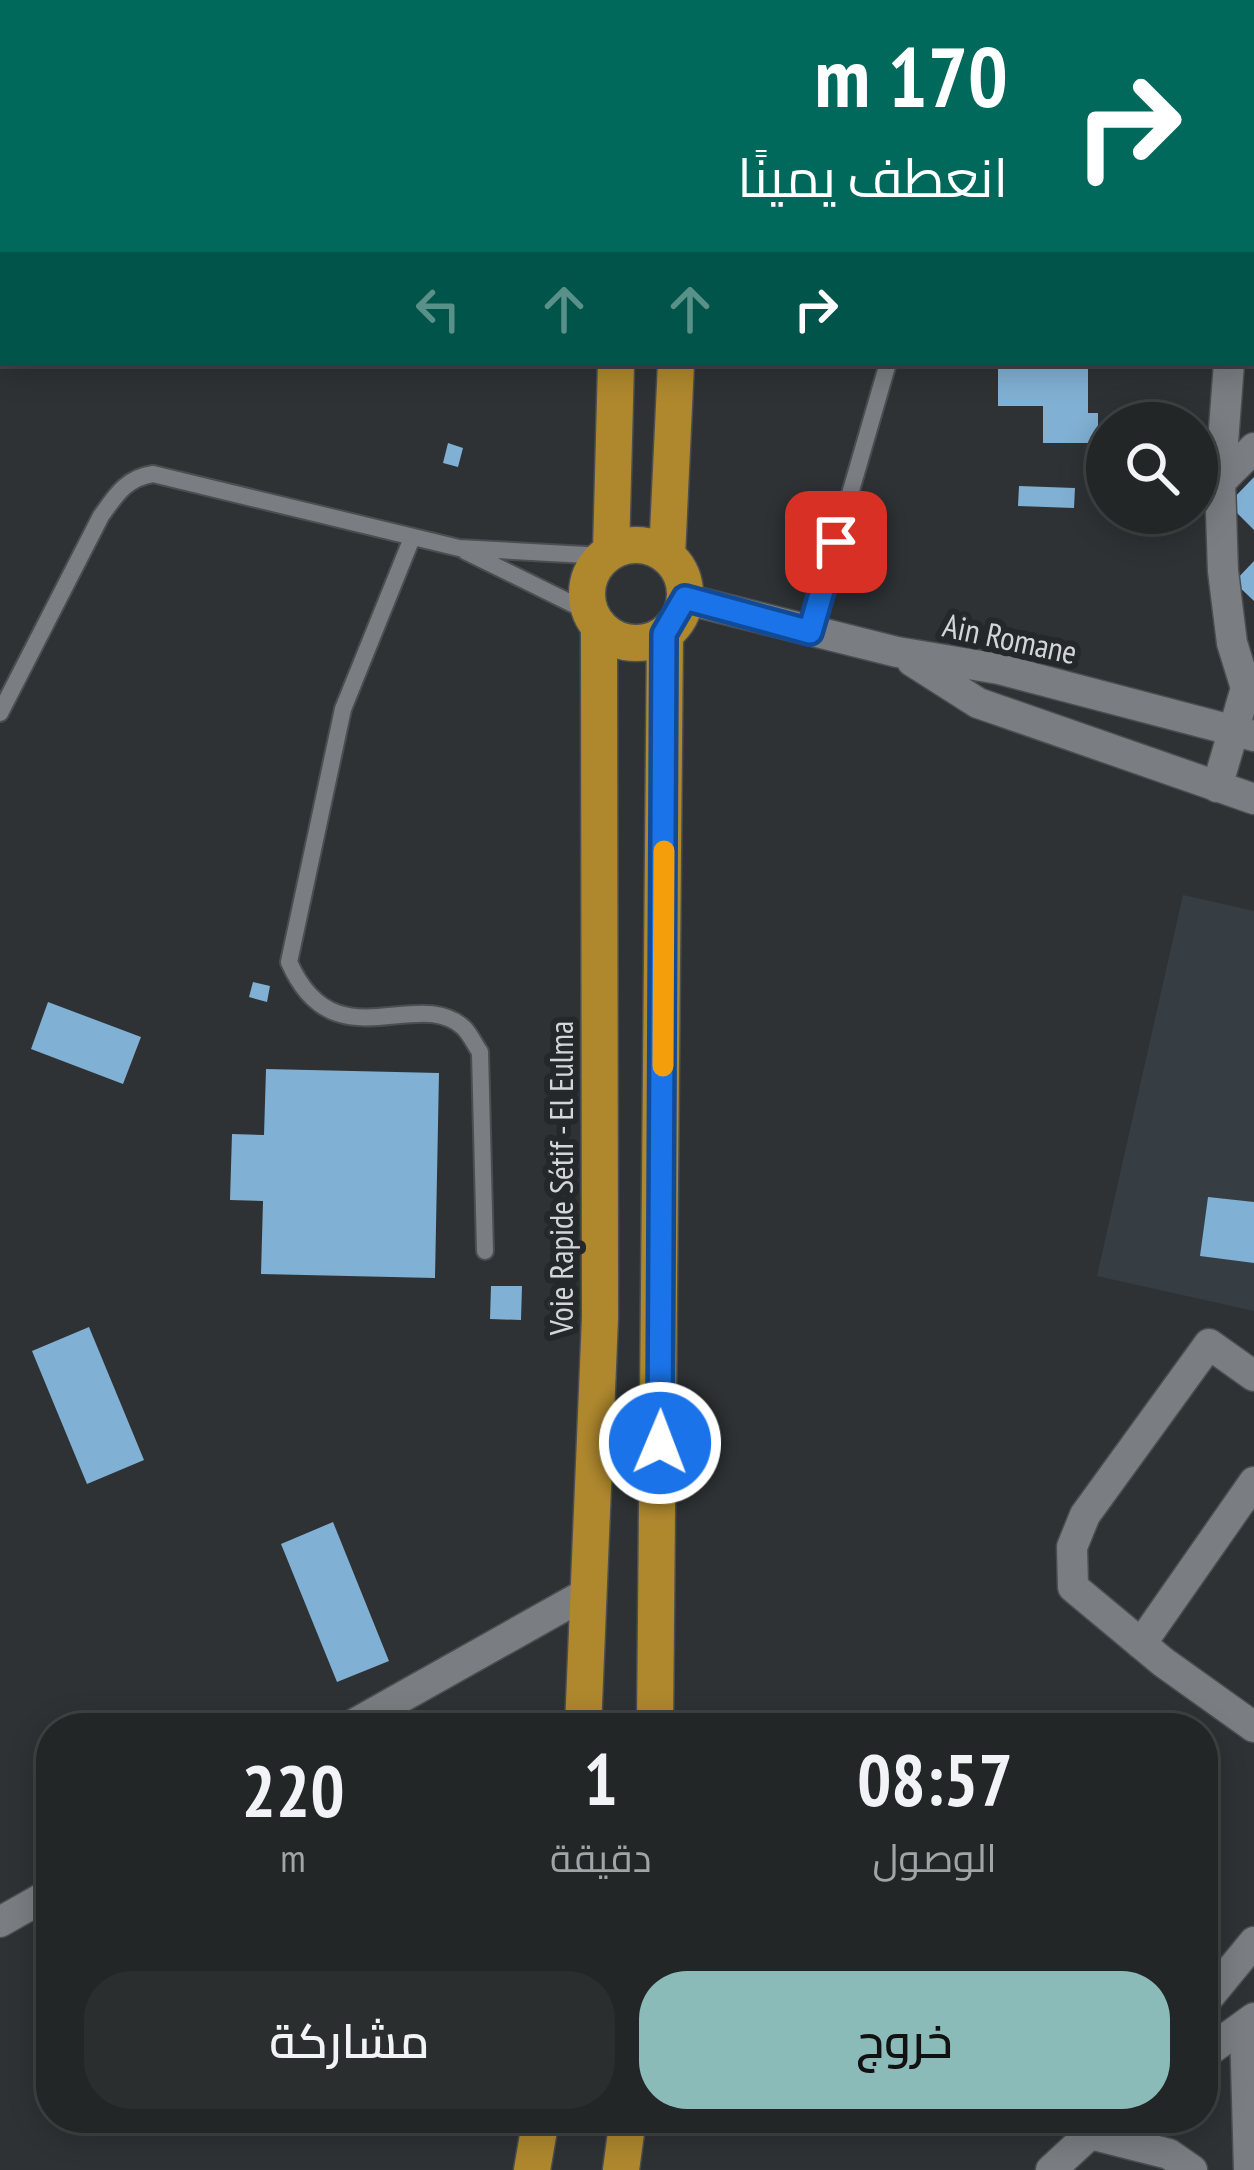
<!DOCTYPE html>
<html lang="ar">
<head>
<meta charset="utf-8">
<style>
	:root { --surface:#222627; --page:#2a2e2f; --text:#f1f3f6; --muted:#a2a5a7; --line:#3f4344; --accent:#8bbbb9 }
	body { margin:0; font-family:"PT Sans Narrow",Cairo,sans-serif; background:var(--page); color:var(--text); direction:rtl; height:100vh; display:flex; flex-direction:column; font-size:45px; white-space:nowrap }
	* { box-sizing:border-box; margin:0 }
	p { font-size:39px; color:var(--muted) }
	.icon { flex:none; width:66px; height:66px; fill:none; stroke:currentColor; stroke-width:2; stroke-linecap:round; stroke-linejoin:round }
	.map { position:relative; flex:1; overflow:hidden; direction:ltr }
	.side { position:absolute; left:36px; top:1713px; width:1182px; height:420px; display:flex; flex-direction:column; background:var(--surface); border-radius:48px; box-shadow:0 6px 30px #0003,0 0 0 3px var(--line); direction:rtl }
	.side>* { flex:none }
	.banner { position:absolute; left:0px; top:0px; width:1254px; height:366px; box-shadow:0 6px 30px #0003,0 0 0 3px var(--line); direction:rtl; background:#00695c; color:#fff; overflow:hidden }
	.buttons { position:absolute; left:1086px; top:402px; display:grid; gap:24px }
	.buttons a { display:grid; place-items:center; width:132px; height:132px; border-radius:50%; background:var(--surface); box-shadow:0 6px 30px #0003,0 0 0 3px var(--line); font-size:60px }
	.pin { position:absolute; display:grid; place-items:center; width:102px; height:102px; color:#fff; margin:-51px; border-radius:24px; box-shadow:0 6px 18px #0006 }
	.me { position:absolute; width:132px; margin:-66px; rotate:1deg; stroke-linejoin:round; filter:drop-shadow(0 0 9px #0008) }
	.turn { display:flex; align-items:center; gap:42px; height:252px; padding:0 48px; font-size:54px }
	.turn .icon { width:156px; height:156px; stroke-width:2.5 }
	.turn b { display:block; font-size:84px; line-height:102px }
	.lanes { display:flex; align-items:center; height:114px; padding:0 48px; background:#0003; justify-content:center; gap:60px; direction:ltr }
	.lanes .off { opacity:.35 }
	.eta { display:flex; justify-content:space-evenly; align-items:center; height:204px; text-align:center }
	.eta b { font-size:72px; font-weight:600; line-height:84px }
	.cta { display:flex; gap:24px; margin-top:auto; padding:24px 48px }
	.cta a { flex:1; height:138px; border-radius:48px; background:var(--accent); color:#111; font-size:48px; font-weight:600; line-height:138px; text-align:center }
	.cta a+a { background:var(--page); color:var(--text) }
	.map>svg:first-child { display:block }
	.built { fill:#363e44 }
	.building { fill:#80b0d3 }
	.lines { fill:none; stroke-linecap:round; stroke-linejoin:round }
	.lane-casing { stroke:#4b4e50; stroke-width:20 }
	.street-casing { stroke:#4b4e50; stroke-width:33 }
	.secondary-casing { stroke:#4b4e50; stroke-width:33 }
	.highway-casing { stroke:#4b4e50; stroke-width:39 }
	.lane { stroke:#7a7e82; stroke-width:16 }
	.street { stroke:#7a7e82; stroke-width:30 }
	.secondary { stroke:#7a7e82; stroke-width:30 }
	.highway { stroke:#af882e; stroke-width:36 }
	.route-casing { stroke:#114b97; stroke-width:30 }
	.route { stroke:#1a73e8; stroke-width:21 }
	.slow { stroke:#f59e0b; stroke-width:21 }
	.labels { text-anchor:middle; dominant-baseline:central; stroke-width:12; stroke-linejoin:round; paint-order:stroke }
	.street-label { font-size:33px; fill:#d3d5d7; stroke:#24282a }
</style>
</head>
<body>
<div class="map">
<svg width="1254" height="2170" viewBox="0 0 1254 2170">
	<rect width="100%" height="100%" fill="#2e3234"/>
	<!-- built -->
	<path class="built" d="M1183,895L1254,911V1311L1097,1276Z"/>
	<!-- building -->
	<path class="building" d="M998,363H1088V413H1098V443H1043V406H998Z
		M448,443L463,448L458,467L443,463Z
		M1254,477V530L1228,504Z
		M1019,486L1075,488L1074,508L1018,506Z
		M1254,561V601L1234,582Z
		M253,982L270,986L267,1002L249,997Z
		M48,1002L141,1037L123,1084L31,1049Z
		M266,1069L439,1073L435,1278L261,1274L263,1201L230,1200L232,1134L264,1135Z
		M1208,1197L1254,1202V1263L1200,1256Z
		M491,1286H522L521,1320L490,1319Z
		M89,1327L144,1460L87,1484L32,1351Z
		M333,1522L389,1661L337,1682L281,1544Z"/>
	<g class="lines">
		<!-- lane casing -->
		<g class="lane-casing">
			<path id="lane" d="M946,0L947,3
				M412,538L343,709L289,962C334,1065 417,984 464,1028C470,1034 475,1045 480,1052L485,1251
				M465,551L591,613
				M810,632L888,363
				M0,713L101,516C116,495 126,478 153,474L459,548L605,556"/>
		</g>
		<!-- street casing -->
		<g class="street-casing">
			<path id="street" d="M766,3L767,0
				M1251,55L1254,13
				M1251,200L1254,197
				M1220,482L1254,448
				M1217,787L1246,688L1232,643L1223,571L1220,482L1229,363
				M1254,1376L1209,1344L1085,1515L1072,1547L1073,1587L1163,1662L1254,1727
				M1141,1644L1254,1482
				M347,1728L589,1592
				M0,1922L51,1893
				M1203,2004L1254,1942
				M1245,2029L1249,2170
				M1203,2055L1254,2018
				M1090,2134L1169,2154L1192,2170
				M1051,2170L1103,2122"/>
		</g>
		<!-- secondary casing -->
		<g class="secondary-casing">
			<path id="secondary" d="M685,599L897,652L999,669L1254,736
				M912,661L978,703L1254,799"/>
		</g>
		<!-- highway casing -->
		<g class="highway-casing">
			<path id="highway" d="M626,3L627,0
				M692,3V0
				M587 594a49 49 0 1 1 98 0a49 49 0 1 1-98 0Z
				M611,552L616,363
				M667,556L676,363
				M583,1728L600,1318L599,627
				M655,1728L665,634
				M532,2170L541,2118
				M621,2170L628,2118"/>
		</g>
		<!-- lane -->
		<use href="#lane" class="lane"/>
		<!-- street -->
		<use href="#street" class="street"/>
		<!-- secondary -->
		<use href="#secondary" class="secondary"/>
		<!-- highway -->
		<use href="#highway" class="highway"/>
	</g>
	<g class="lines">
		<!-- route casing -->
		<g class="route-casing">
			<path id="route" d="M660,1443L664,634L685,598L810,632L836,542"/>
		</g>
		<!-- route -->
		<use href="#route" class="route"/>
		<!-- slow -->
		<path class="slow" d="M663,1066L664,851"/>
	</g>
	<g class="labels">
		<!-- street labels -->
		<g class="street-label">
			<text transform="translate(1010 638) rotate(12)">Ain Romane</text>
			<text transform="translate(560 1178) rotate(-90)">Voie Rapide Sétif - El Eulma</text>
		</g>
	</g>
</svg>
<div class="buttons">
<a><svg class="icon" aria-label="search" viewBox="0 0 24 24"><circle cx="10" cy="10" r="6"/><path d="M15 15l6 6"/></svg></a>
</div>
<div class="pin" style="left:836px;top:542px;background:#d93025"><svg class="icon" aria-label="arrive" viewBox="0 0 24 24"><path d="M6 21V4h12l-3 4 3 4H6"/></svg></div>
<svg class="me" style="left:660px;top:1443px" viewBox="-20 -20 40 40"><circle r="17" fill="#1a73e8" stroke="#fff" stroke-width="3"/><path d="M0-11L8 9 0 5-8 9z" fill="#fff"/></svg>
<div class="banner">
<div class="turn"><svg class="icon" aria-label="right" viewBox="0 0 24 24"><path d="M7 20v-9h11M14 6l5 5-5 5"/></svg><div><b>170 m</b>انعطف يمينًا</div></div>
<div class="lanes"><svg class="icon off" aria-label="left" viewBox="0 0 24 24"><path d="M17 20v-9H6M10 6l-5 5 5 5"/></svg><svg class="icon off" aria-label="ahead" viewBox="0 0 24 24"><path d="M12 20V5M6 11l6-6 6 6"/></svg><svg class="icon off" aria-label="ahead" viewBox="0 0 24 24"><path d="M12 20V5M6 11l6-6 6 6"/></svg><svg class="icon" aria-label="right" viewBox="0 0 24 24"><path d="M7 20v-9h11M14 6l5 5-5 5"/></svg></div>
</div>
<section class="side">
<div class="eta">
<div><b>08:57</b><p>الوصول</p></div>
<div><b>1</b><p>دقيقة</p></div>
<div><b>220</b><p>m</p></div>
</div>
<div class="cta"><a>خروج</a><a>مشاركة</a></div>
</section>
</div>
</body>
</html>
